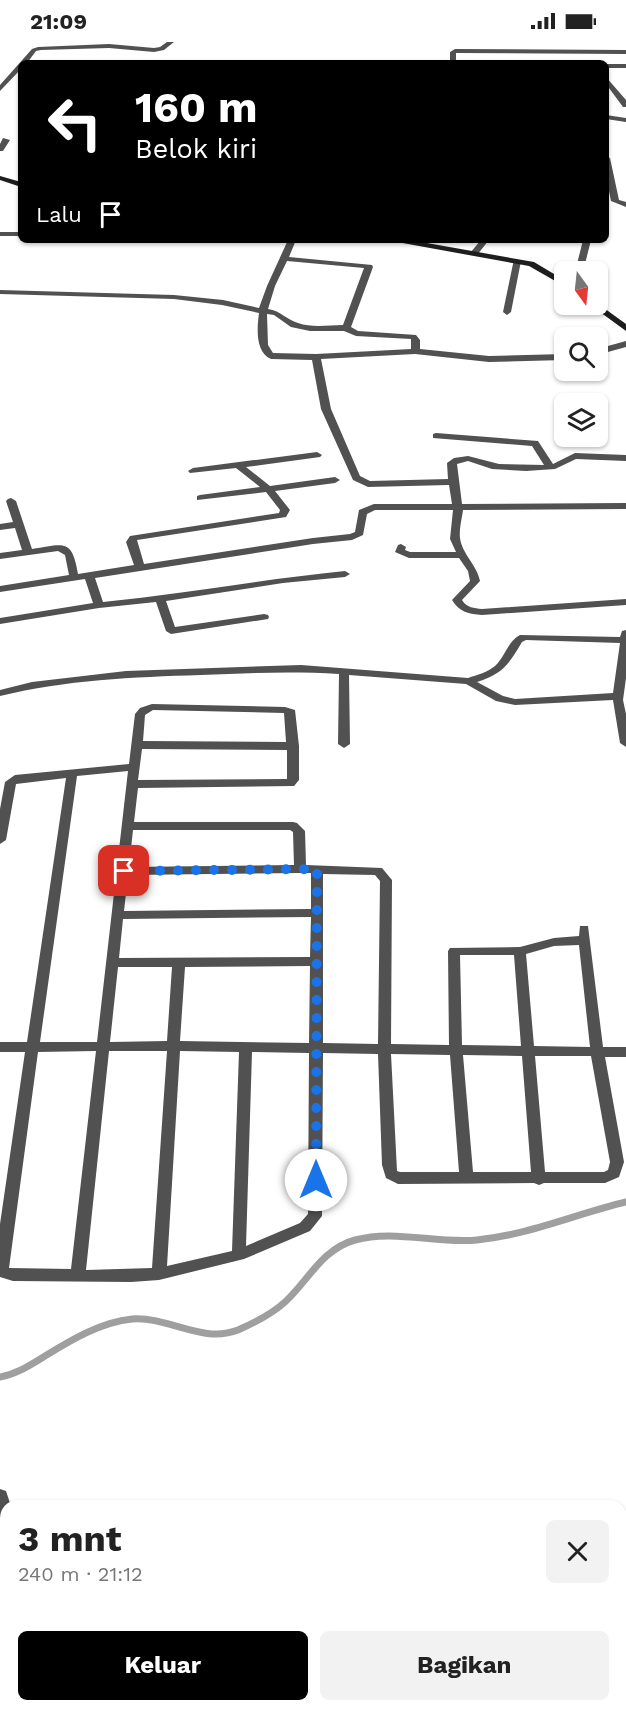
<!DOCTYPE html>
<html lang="id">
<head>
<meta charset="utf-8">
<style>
	:root { --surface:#fff; --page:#f2f2f2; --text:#222; --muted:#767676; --accent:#000 }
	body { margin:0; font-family:"Work Sans",sans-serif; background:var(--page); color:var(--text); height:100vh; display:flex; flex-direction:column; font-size:22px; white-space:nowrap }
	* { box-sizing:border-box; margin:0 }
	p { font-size:20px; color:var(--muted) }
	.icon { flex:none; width:33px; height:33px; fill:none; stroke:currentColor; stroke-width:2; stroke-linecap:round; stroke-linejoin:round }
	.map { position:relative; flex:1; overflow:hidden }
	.side { position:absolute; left:0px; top:1458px; width:627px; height:212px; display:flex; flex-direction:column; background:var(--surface); border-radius:18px 18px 0 0; box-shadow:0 2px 4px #0004 }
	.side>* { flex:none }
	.hud { position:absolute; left:18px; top:18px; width:591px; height:183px; border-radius:9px; box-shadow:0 2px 4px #0004; background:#000; color:#fff; overflow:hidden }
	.needle { width:39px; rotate:165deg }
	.controls { position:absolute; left:554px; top:219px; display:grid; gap:12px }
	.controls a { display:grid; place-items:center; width:54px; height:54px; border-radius:9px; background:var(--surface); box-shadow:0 2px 4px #0004; font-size:30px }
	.pin { position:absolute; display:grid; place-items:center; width:51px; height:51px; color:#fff; margin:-26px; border-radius:12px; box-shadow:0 3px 9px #0006 }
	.me { position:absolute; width:66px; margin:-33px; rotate:0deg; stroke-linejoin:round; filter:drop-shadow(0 0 4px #0008) }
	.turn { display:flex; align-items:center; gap:21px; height:126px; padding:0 18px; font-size:27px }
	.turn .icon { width:78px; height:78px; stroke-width:2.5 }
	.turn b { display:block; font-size:42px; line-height:51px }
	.then { display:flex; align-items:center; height:57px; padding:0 18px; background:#0003; gap:12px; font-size:22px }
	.round { display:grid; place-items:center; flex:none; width:63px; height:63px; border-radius:9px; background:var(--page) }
	.summary { display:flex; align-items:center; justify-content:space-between; height:102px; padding:0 18px }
	h1 { font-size:36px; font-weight:700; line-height:45px }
	.cta { display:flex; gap:12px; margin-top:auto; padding:12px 18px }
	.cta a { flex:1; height:69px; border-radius:9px; background:var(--accent); color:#fff; font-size:24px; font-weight:700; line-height:69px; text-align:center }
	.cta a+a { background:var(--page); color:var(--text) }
	.status { display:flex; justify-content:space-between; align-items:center; height:42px; padding:0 30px; background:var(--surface); direction:ltr }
	.status svg { height:16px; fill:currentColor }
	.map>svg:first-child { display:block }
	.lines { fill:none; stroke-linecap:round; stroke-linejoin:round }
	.stream { stroke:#9f9f9f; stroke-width:7 }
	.street { fill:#515151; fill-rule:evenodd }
	.secondary { fill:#1e1e1e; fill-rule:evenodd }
	.route { stroke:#1a73e8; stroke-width:10; stroke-dasharray:0 18 }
</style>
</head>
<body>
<div class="status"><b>21:09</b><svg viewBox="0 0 49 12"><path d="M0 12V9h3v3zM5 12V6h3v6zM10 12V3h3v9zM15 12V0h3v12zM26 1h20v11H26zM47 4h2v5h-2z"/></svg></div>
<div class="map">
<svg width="626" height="1669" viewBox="0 0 626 1669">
	<rect width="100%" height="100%" fill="#fff"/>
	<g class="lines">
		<!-- stream -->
		<path class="stream" d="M0,1335C17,1332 30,1323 45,1314C71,1298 101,1280 132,1277C168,1274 202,1302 238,1288C254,1281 272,1272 285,1260C308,1239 322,1207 355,1198C394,1187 437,1202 477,1198C528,1193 576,1172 626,1160"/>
		<!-- street -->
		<path class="street" d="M167,0H174L164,8L154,10L109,6L41,8L36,9L27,21H21V27L0,49V43L32,7L38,5L109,2L154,6L160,5Z
			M455,7L626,8V12L456,11V21H450V10Z
			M606,22H626V26H606Z
			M606,35L626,58V65H623L606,42Z
			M606,73L626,76V80L606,77Z
			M3,96L10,98L3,109H0V102Z
			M606,114L610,116L619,158L626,160V165L611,159L606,134Z
			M0,190H21V194H0Z
			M288,198H296L289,215L372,223L373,225L351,285L358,289L416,293L420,298V307L489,314L564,312V318L489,320L415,312L321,317L331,367L360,434L370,439L448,437L447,421L454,416L468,414L499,422L544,423L532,404L433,396V392L436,391L538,399L553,422L575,411L626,413V419L576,417L555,427L526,429L492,427L468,419L457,422L462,462L626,461V467L463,468C462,476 459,487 460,496C462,512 477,523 480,539L462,558C467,566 474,566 482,567L626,557V563L482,573C469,572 459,570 452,558L470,539L468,529L459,516H409L395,510L398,503L401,502L406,505L405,508L410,510H456L450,497L453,468H375L367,472L363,493L352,498L313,502L95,536L103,560C184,552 264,537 345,529L350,532L345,535L283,541L166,559L175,585L264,572L268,573L269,575L268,577L171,592L166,589L156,560L99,566L0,582V576L93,561L85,537L0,550V544L69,533L65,513L58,509L0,517V511L22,508L15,486L0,488V482L13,480L6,459L8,457L11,456L16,459L32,507C64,502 72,496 78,532L134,523L126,500L130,494L279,471L280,468L266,450L197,458V454L200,453L260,445L236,426L190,431L188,429L193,426L317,410L322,413L320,415L246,425L270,444L335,435L340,438L335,441L275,449L290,468L286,475L137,498L144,522L313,496L350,492L355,490L359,468L374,462H452L449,443L368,445L353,438L321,367L312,318L271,317C255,310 257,286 259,271L222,263L174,257L0,252V248L174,253L223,258L259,266L267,244ZM287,219L364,226L343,283C329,283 312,286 298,281C287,278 281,269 268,267L275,244ZM267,272L274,273L291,285L310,289H344L356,294L411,297V307L316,312L273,311L268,303Z
			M481,198H489L477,213H471L470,211Z
			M583,198H591L583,230H575Z
			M514,217L521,219L511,270L507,273L503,270Z
			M626,299V305L597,313V307Z
			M626,588V636L623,658L626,672V705L620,701L613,658L515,663L496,659L466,642L349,633L350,702L344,706L338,702L339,632C293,629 247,631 201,633C133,635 66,638 0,654V648L32,640L126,629L301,623L468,636C477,633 488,630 495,624C505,615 508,599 520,593L620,595L622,589ZM526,598L620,601L613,651L515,657L503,654L477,640C503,632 509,622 522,600Z
			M152,662L285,665L295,668L299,704V738L294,744L138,746L134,780H293L297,781L305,789L306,823L382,826L392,838L391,1002L449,1003L448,909L450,906L520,905L554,896L579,894L580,884H588L603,1005H626V1015H605L624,1120L619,1135L605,1141H544L539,1143L534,1141L398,1142L386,1136L382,1123L378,1012L323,1011L322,1174L310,1189L244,1217L159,1238L131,1240L13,1239L0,1235V1182L25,1010H0V1000H27L66,736L16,742L6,798L0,802V767L5,740L15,733L129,722L135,672L140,666ZM153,668L284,671L286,700L143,699L145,673ZM142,707L287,708V737L138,738ZM128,729L97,1000H40L77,734ZM133,788H290L293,790L294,823L129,825ZM300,831H311V867L124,869L128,833ZM323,832L375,833L380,839L378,1002L323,1001ZM311,875L310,915L119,916L123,877ZM579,903L590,1005L534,1004L526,912L554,904ZM460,913H514L521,1004L462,1003ZM310,924L309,1001L180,999L185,925ZM118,925H172L167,999L110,1000ZM96,1009L71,1227L9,1226L38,1010ZM109,1009H167L152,1226L86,1228ZM180,1009L239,1010L232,1209L167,1224ZM252,1010L309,1011L308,1172L300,1181L246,1204ZM391,1012L450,1013L459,1130H400L397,1129ZM463,1013L522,1014L531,1130H473ZM535,1014H591L610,1120L608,1128L604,1130H545Z
			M0,1447L6,1449L11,1464H6V1481L0,1479Z
			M621,1498L626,1499V1515L621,1514Z
			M621,1656H626V1669H588L591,1664H621Z
			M50,1664H67L69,1669H51Z"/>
		<!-- secondary -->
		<path class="secondary" d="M0,134L21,140V145L0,138Z
			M393,198H410L534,220L564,238V244L529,224L397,200Z
			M597,261L626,282V289L589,262Z"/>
	</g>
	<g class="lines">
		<!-- route -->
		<path class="route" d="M124,829L317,827L316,1138"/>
	</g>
</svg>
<div class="controls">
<a><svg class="needle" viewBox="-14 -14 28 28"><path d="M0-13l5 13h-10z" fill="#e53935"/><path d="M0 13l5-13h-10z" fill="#767676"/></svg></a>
<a><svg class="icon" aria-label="search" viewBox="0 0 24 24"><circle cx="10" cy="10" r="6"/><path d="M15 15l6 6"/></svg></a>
<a><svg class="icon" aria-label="layers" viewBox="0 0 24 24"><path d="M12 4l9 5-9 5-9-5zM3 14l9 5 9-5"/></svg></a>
</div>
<div class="pin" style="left:124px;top:829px;background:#d93025"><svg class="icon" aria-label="arrive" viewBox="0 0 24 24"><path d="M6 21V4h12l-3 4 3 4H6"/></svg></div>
<svg class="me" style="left:316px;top:1138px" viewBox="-20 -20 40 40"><circle r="19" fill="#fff"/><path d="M0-13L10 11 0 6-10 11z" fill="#1a73e8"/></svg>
<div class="hud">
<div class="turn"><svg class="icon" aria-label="left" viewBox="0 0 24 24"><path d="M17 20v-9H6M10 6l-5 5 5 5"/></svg><div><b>160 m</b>Belok kiri</div></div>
<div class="then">Lalu<svg class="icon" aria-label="arrive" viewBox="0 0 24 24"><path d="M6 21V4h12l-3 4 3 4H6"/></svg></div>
</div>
<section class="side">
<div class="summary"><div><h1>3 mnt</h1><p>240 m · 21:12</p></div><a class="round"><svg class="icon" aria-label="close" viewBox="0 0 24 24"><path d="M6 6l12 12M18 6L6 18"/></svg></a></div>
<div class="cta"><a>Keluar</a><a>Bagikan</a></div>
</section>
</div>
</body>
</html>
